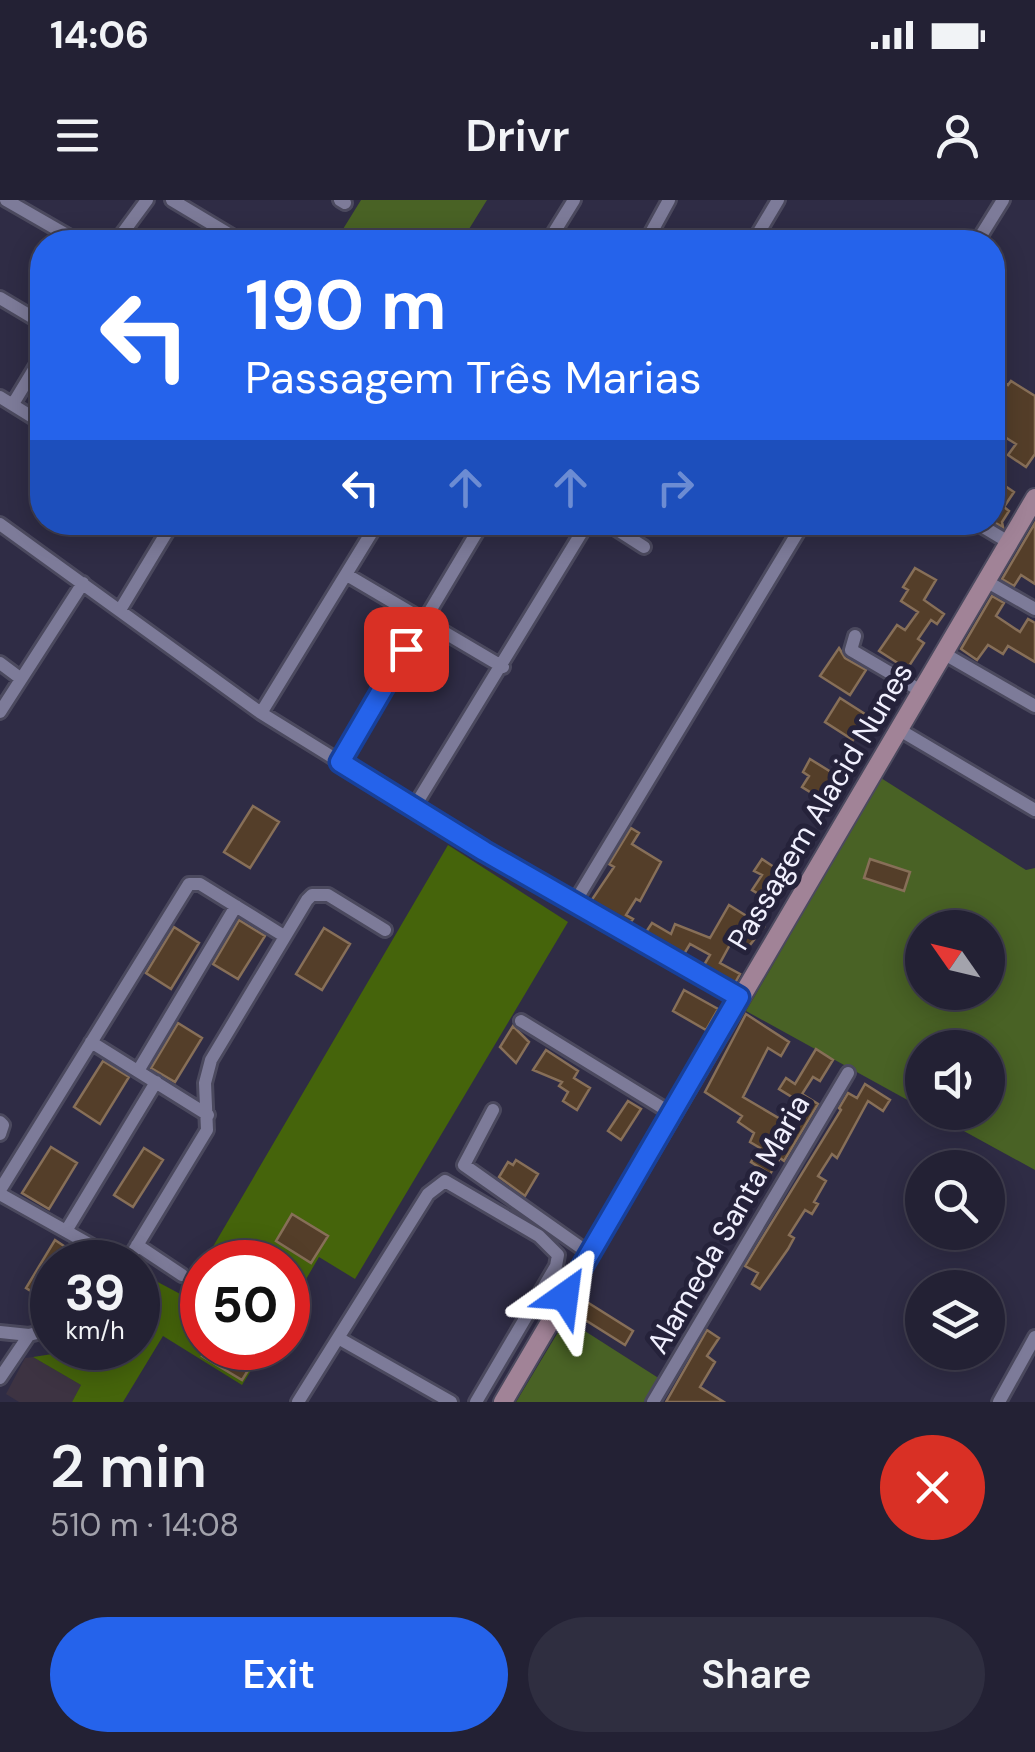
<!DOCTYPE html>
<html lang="en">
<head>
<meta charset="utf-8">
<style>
	:root { --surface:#232134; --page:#2f2e40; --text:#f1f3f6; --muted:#a3a3ac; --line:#403e4f; --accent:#2563eb }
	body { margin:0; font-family:"DM Sans",sans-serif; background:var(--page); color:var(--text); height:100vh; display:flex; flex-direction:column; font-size:38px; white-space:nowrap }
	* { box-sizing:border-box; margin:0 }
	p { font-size:32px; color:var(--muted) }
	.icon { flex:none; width:55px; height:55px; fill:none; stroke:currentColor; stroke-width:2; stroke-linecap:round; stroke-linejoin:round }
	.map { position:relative; height:1202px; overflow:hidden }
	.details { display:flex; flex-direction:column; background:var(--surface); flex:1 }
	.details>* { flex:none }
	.top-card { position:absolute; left:30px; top:30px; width:975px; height:305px; border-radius:40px; box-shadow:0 5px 25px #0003,0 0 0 2px var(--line); background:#2563eb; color:#fff; overflow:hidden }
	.needle { width:65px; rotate:304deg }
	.fabs { position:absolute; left:905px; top:710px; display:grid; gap:20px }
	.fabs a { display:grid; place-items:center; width:100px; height:100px; border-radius:50%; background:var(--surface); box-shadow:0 5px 25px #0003,0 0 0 2px var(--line); font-size:50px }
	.speed { position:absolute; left:30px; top:1040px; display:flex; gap:20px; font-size:50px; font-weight:700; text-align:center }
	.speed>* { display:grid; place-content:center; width:130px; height:130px; border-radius:50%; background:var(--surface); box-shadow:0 5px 25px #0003,0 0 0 2px var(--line); line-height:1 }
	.speed small { font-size:25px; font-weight:400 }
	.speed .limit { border:15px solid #d22; background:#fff; color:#111 }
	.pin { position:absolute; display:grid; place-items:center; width:85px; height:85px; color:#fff; margin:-42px; border-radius:20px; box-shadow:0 5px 15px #0006 }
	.me { position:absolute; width:110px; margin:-55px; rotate:31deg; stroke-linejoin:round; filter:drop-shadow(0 0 8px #0008) }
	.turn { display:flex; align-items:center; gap:35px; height:210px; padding:0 50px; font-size:45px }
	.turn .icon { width:130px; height:130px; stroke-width:2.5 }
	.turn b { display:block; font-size:70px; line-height:85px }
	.lanes { display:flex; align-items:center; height:95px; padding:0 50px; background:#0003; justify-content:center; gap:50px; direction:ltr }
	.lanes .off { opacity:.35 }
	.round { display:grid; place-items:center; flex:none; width:105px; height:105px; border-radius:52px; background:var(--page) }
	.summary { display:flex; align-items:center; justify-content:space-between; height:170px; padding:0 50px }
	h1 { font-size:60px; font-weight:600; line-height:75px }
	.button { display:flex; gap:20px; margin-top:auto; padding:20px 50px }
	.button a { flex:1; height:115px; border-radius:60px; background:var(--accent); color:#fff; font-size:40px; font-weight:600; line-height:115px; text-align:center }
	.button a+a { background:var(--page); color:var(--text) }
	.status { display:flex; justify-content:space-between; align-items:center; height:70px; padding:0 50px; background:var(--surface); direction:ltr }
	.status svg { height:28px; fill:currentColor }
	header { display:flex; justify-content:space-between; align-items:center; height:130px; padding:0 50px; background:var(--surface); font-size:45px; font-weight:600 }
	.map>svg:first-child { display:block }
	.education { fill:#3d3342 }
	.green { fill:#496225; fill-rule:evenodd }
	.forest { fill:#45640b }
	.building { fill:#543e29; stroke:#876f58; stroke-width:2.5 }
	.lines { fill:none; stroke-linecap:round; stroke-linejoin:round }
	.street-casing { stroke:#4b495e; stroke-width:18 }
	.secondary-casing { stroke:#4b495e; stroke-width:22 }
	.street { stroke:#7d7b99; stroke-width:12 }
	.secondary { stroke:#a18397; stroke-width:18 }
	.route-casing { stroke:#184099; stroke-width:25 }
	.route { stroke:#2563eb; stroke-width:18 }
	.labels { text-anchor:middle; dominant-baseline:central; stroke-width:10; stroke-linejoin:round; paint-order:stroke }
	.street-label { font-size:30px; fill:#f1f0fe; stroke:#25223a }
</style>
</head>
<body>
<div class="status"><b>14:06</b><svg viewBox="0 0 49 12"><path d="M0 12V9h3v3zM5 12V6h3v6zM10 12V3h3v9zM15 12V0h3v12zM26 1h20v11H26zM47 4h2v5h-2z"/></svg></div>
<header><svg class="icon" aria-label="menu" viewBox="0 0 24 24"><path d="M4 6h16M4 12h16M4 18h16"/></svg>Drivr<svg class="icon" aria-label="person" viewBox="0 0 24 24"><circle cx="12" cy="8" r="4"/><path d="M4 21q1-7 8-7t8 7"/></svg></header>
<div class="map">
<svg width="1035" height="1202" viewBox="0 0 1035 1202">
	<rect width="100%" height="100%" fill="#2f2c45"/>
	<!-- education -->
	<path class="education" d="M33,1157L81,1185L72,1202H19L6,1194L25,1158Z"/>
	<!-- green -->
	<path class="green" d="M361,0H487L461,42H335Z
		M881,578L1026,670L1035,668V970L931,913L988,912V848H922V908L746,811ZM922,728H988V792H922Z
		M566,1119L660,1179L646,1202H516Z"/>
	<!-- forest -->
	<path class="forest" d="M448,645L568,722L355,1079L319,1057L288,1110V1062H204Z
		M202,1065V1148H265L242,1185L163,1136L123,1202H72L81,1185L33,1157L91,1148H138L139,1072L184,1096Z"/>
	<!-- building -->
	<path class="building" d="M999,179L1008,185L1011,181L1035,196V254L1026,267L1008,255L1016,244L992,229V189Z
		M992,277L1014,292L1004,307L1009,311L1002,322L1003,327L992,321Z
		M1035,323V384L1021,375L1014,386L1002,379Z
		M915,368L936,380L924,400L944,414L937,424L931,420L918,439L924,443L907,469L879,451L897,425L905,430L918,412L901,401L908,390L903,387Z
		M992,396L1004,403L996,416L1020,432L1028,419L1035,423V462L1008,446L1003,454L988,445L977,460L961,449Z
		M839,448L845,458L866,470L850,495L820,476Z
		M840,498L868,516L853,540L825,522Z
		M810,559L844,580L828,603L802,587L809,576L803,572Z
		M253,606L279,622L250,668L224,652Z
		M631,628L639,633L632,644L661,662L640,701L636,699L626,715L633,719L630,723L591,701L614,667L609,664Z
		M762,659L786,675L770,701L752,690L762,675L754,671Z
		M870,659L910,672L904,691L864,678Z
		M729,705L764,727L746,750L732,741L720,763L740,774L735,783L704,765L710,755L690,744L684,754L646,732L652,723L671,734L675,724L710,738Z
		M239,720L265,736L238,779L213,764Z
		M174,727L199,743L171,789L146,773Z
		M324,728L350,744L322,790L296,774Z
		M684,790L718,809L706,830L673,811Z
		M746,814L789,842L781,856L768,848L743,897L782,920L795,899L779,889L786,878L795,884L816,849L833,860L820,881L813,877L802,894L818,904L784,961L780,958L770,974L751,962L760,948L750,942L754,933L738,922L742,916L705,892Z
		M178,823L202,838L175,882L151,868Z
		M513,826L529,842L516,863L500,847Z
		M546,850L578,871L574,878L590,888L577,910L563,901L568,892L559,886L562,882L533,870Z
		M103,861L129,877L100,924L74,907Z
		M865,884L890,900L883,911L868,901L837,958L832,954L818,976L826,981L814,1002L818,1004L812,1014L805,1010L789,1035L794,1038L788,1049L760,1089L752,1084L758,1073L745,1066L841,910L839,908L848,893L857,898Z
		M628,901L641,909L621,940L608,931Z
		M51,947L77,963L49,1009L22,993Z
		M144,948L163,960L133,1007L114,995Z
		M516,960L538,974L525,996L499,977L508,962L513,965Z
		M292,1014L328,1036L311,1063L276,1041Z
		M55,1040L76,1054L71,1062H52V1092L47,1101L26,1088Z
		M579,1097L633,1131L625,1145L571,1111Z
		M707,1130L719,1138L707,1156L715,1162L700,1187L724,1202H666Z
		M207,1148H262L242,1180L202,1156Z"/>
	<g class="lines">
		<!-- street casing -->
		<g class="street-casing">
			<path id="street" d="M6,0L79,42
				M172,0L242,42
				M340,0L345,3
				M116,42L147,0
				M548,42L574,0
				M646,42L669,0
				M753,42L778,0
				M977,42L1003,0
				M0,98L42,123
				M0,197L42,223
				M13,204L42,156
				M605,322L644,347
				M975,322L1010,343
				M0,324L261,513L484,651L739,797
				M347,375L503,467
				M986,381L1035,409
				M120,410L173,322
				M855,436L851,450L921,491
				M943,453L1035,506
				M0,463L20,478
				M0,512L83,383
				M261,513L378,322
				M898,529L1035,610
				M340,562L483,322
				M413,609L588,322
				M575,702L804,322
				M521,821L671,913
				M91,842L208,915
				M138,871L236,706
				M493,910L464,965L590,1054
				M0,922L3,925L0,934
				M0,990L189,684H200L284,736
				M0,994L121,1062
				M66,1031L156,882
				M137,1045L182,1075
				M127,1062L207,930L205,883L211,860L307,700L312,695H328L385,730
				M0,1132L29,1135
				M340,1139L451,1202
				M0,1178L29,1135L52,1129
				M298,1202L428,994L445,981L539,1036L558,1055L556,1066L476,1202
				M653,1202L848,873
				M999,1202L1035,1137"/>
		</g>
		<!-- secondary casing -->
		<g class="secondary-casing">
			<path id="secondary" d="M503,1202L1035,298"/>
		</g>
		<!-- street -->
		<use href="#street" class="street"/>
		<!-- secondary -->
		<use href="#secondary" class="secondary"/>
	</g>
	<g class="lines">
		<!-- route casing -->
		<g class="route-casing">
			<path id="route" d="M406,449L340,562L484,651L739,797L565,1096"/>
		</g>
		<!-- route -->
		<use href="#route" class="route"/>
	</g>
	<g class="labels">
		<!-- street labels -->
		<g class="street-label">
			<text transform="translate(820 606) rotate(-59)">Passagem Alacid Nunes</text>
			<text transform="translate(728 1024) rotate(-60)">Alameda Santa Maria</text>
		</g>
	</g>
</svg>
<div class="fabs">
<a><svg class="needle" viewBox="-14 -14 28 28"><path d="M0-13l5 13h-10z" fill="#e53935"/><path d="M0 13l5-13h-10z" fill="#a3a3ac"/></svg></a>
<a><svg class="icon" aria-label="sound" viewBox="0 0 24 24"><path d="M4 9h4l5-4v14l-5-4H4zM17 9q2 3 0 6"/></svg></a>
<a><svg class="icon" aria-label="search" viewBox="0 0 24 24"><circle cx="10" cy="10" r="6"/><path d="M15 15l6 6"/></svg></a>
<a><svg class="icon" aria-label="layers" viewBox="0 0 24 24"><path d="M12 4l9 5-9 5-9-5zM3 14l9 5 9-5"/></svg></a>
</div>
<div class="speed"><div>39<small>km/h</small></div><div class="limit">50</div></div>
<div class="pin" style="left:406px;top:449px;background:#d93025"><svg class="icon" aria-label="arrive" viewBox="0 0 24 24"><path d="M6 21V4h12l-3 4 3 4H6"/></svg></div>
<svg class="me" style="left:565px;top:1096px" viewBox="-20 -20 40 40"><path d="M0-17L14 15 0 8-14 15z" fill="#2563eb" stroke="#fff" stroke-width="4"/></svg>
<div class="top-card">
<div class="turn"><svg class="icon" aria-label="left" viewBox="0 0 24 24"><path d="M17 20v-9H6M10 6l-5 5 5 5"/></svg><div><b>190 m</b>Passagem Três Marias</div></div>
<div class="lanes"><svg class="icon" aria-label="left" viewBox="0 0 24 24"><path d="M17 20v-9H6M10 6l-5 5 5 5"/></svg><svg class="icon off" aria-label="ahead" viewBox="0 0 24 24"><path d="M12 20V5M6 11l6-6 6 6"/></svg><svg class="icon off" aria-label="ahead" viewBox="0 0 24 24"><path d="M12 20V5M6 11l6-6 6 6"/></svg><svg class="icon off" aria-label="right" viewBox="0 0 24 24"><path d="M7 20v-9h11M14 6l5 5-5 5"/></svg></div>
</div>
</div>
<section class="details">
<div class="summary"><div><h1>2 min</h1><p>510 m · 14:08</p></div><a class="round" style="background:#d93025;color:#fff"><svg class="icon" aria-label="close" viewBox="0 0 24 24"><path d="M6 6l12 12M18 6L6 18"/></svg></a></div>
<div class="button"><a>Exit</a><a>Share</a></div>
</section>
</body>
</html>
